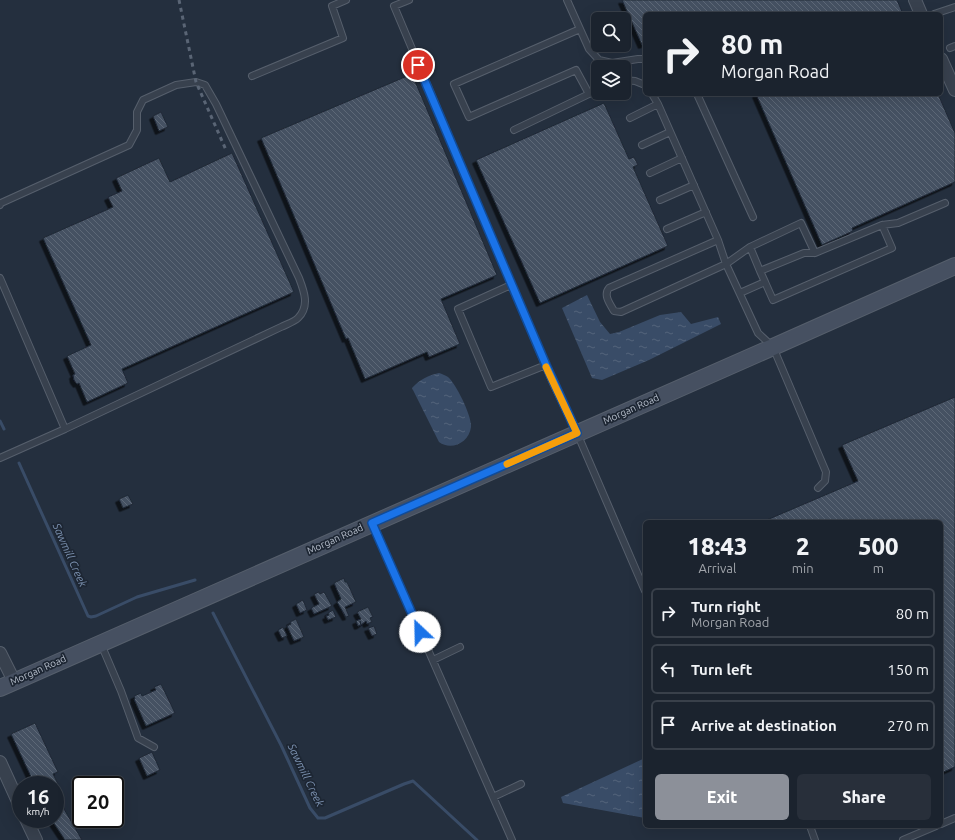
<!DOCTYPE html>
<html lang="en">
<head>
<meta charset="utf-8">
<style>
	:root { --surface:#1b232e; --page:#282f3a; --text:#f1f3f6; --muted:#a0a4aa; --line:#39404a; --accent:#8c9099 }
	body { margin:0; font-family:Ubuntu,sans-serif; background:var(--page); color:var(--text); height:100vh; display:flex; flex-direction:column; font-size:15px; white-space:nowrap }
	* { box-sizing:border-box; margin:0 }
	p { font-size:13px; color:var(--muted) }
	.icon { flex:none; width:22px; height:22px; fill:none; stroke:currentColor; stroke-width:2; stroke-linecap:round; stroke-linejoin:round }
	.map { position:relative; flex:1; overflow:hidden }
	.drawer { position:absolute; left:643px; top:520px; width:300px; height:308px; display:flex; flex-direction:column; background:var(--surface); border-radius:6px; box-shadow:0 4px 16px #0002,0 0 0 1px var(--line) }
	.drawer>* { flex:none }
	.top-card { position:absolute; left:643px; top:12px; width:300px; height:84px; border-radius:6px; box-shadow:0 4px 16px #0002,0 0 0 1px var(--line); background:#1b232e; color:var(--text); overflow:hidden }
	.fabs { position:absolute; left:591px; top:12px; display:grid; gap:8px }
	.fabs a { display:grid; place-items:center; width:40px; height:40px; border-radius:6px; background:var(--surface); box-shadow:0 4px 16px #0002,0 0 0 1px var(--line); font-size:20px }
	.speed { position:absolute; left:12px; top:776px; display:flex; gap:8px; font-size:20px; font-weight:700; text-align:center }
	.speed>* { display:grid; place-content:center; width:52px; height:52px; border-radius:50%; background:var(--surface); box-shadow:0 4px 16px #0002,0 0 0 1px var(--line); line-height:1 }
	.speed small { font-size:10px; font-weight:400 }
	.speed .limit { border:2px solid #111; border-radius:6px; background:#fff; color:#111 }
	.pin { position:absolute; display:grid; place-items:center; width:34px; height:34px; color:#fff; margin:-17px; border:2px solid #fff; border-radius:50%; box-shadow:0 1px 4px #0007 }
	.me { position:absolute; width:44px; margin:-22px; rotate:336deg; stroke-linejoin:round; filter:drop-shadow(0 0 3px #0008) }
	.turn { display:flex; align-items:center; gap:14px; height:84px; padding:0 12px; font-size:18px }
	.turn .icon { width:52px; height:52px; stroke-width:2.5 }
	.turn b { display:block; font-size:28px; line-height:34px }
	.eta { display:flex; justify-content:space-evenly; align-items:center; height:68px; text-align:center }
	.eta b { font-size:24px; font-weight:800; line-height:28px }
	.primary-button { display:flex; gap:8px; margin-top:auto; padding:8px 12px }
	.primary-button a { flex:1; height:46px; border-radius:6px; background:var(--accent); color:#fff; font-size:16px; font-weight:800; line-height:46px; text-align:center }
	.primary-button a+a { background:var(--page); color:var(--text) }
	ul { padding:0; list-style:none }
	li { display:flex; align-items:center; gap:12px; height:50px; margin:0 8px 6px; padding:0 4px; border:2px solid var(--line); border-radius:6px }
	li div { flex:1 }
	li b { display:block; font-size:15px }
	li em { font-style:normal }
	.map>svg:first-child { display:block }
	.water { fill:url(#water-ripples) }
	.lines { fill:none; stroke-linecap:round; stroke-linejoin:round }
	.stream { stroke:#394c67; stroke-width:3 }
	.building { fill:url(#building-back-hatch); stroke:#1f2835; filter:url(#shadow) }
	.lane-casing { stroke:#565f6c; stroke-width:8 }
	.street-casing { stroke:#565f6c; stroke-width:14 }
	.secondary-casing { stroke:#565f6c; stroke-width:18 }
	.lane { stroke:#38414e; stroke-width:6 }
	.street { stroke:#38414e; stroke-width:12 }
	.secondary { stroke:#465061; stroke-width:16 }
	.rail { stroke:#5a6575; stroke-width:3; stroke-dasharray:4 4; stroke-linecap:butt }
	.route-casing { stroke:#114b97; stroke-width:10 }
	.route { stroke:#1a73e8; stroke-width:7 }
	.slow { stroke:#f59e0b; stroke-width:7 }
	.labels { text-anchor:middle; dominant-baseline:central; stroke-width:3.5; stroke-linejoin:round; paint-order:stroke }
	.street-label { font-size:10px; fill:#b4bcc9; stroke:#1d2633 }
	.water-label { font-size:11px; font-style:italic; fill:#7c92b1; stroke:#1d2633 }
</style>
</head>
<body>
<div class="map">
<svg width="955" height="840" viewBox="0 0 955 840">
	<defs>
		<pattern id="water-ripples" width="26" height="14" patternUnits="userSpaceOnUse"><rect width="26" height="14" fill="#394c67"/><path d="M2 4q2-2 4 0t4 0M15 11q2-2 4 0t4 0" fill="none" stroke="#53647b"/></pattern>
		<pattern id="building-back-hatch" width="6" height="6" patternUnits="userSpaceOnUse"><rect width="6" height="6" fill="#455162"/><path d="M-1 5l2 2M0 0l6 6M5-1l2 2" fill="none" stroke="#5d6877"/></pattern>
		<filter id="shadow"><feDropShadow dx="-3.5" dy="3.5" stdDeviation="0" flood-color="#0009"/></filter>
	</defs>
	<rect width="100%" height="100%" fill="#242f3e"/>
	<!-- water -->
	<path class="water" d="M587,295L600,322L610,334L619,332L660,315L681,312L691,324L718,317L721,324L649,360L602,380L592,378L562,308Z
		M439,373C442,374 445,375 448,377C456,384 472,416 471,427C469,443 451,451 439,442L412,388C419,380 429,375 439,373Z
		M645,758V818L563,803L561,797Z"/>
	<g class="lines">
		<!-- stream -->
		<path class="stream" d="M0,421L4,429
			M19,463L88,616L91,617L96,616L137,597L195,580
			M213,613L281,745L310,808L318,818H325L404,784L413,781L477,840"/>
	</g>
	<!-- building -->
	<path class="building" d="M622,0H897L903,14H721L719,11L713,14H645V44L642,45Z
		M412,74L497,275L441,299L460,344L429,357L427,352L365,379L348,338L346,339L261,138Z
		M756,94H938L955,133V182L852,228L853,231L822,245Z
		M604,103L629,159L634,157L638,165L633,167L668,246L540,303L476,160Z
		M161,112L168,127L159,131L153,116Z
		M232,153L294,292L122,369L128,383L87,402L79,383L77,384L74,380L73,375L75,374L67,356L91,345L43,238L113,207L108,197L122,191L116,178L159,158L170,182Z
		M955,397V767L941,773V522H762L858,481L842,445Z
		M128,495L133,504L123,508L119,499Z
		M344,578L345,582H347L356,602L345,607L349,616L346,617L337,602L341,599L334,583Z
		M319,592L320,594L324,592L332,606L314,614L311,608L319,604L314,594Z
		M303,600L307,610L300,613L296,604Z
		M368,607L373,617L370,618L372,622L367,624L366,621L361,625L360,621L361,625L358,626L356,621L361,619L357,612Z
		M333,610L336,617L328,620L326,616L329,615L328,613Z
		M296,619L304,637L294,641L287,626L291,624L290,622Z
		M374,626L377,634L372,636L368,628Z
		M283,627L287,636L282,638L278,630Z
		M161,684L175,713L146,726L134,699H135L134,696L141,693L142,696L156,690L154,687Z
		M35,723L58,772L53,774L58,784L55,785H44L41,780L34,783L11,734Z
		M152,752L160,770L147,776L139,758Z
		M60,802L82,840H65L51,819H55V805Z"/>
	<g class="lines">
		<!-- lane casing -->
		<g class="lane-casing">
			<path id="lane" d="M409,0L394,6L552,381L577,433L645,591
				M567,0L589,49L599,60L612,63L638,59H645
				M934,14L955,7
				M580,29L454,84L469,117L576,70L589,94L598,90
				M950,48L955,46
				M252,76L343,38L332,6L346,0
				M624,80L635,81L645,85
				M652,94L658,104L718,240L726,264L758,333L773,347L826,472L825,481L818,488
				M697,94L753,217
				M630,118L658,104
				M514,130L589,94
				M642,145L670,132
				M650,173L682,158
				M660,200L694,185
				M0,205L1,203L129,145L137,130V112L143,100L176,85L196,82L205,85L216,104L299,278C304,291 310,306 298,318C294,322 287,324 281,327L65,429
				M882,225L898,223L945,203
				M667,229L706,212
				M718,240L609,288C603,295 610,304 614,311L621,312L726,264L750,247L801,223L815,253L882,225L892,248L773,300L765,282L740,293
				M750,247L760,271
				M0,278L65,429L0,458
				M765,282L760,271L804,253H815
				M511,285L458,309L491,387L546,365
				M373,525L512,840
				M101,644L121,691L138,738L154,747
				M433,660L460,647
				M493,797L521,784
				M941,824L955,818
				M810,826L815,840
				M903,840L936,826"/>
		</g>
		<!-- street casing -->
		<g class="street-casing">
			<path id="street" d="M915,0L921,14
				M941,59L955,90
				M0,653L14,681
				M0,762L21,808
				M26,819L36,840"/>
		</g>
		<!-- secondary casing -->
		<g class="secondary-casing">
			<path id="secondary" d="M0,688L773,347L955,266"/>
		</g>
		<!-- lane -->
		<use href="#lane" class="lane"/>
		<!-- street -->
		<use href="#street" class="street"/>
		<!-- secondary -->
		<use href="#secondary" class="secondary"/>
		<!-- rail -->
		<path class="rail" d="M179,0L196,82L226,150"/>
	</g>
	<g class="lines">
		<!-- route casing -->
		<g class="route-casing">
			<path id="route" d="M418,65L546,365L577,433L372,523L420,632"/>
		</g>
		<!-- route -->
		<use href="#route" class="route"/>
		<!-- slow -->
		<path class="slow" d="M507,464L577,433L546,367"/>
	</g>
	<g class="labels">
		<!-- street labels -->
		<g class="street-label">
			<text transform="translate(631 409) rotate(-24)">Morgan Road</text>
			<text transform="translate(335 539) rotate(-24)">Morgan Road</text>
			<text transform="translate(38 670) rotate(-24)">Morgan Road</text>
		</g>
		<!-- water labels -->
		<g class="water-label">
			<text transform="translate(70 555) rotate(66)">Sawmill Creek</text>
			<text transform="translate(306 775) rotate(64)">Sawmill Creek</text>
		</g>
	</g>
</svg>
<div class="fabs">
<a><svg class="icon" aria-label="search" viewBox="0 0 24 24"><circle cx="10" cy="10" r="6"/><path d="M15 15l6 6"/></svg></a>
<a><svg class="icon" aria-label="layers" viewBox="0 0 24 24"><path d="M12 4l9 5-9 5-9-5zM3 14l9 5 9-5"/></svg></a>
</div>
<div class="speed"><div>16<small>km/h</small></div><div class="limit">20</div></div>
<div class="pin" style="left:418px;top:65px;background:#d93025"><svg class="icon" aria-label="arrive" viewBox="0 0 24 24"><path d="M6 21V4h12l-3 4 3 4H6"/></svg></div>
<svg class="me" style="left:420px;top:632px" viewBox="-20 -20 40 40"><circle r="19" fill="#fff"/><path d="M0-13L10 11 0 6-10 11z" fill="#1a73e8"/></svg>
<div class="top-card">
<div class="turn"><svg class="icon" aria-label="right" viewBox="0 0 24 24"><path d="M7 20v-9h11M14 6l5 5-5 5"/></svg><div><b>80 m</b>Morgan Road</div></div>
</div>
<section class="drawer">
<div class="eta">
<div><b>18:43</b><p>Arrival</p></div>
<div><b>2</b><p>min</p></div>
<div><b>500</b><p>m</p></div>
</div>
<ul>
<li><svg class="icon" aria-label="right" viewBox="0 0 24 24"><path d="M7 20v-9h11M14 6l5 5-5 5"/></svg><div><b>Turn right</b><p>Morgan Road</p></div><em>80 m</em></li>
<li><svg class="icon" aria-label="left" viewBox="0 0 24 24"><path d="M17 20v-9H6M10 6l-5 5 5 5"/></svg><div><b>Turn left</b></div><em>150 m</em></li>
<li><svg class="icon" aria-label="arrive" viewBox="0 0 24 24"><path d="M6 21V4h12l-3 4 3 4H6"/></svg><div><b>Arrive at destination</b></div><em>270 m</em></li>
</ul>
<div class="primary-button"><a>Exit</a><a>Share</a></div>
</section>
</div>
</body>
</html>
